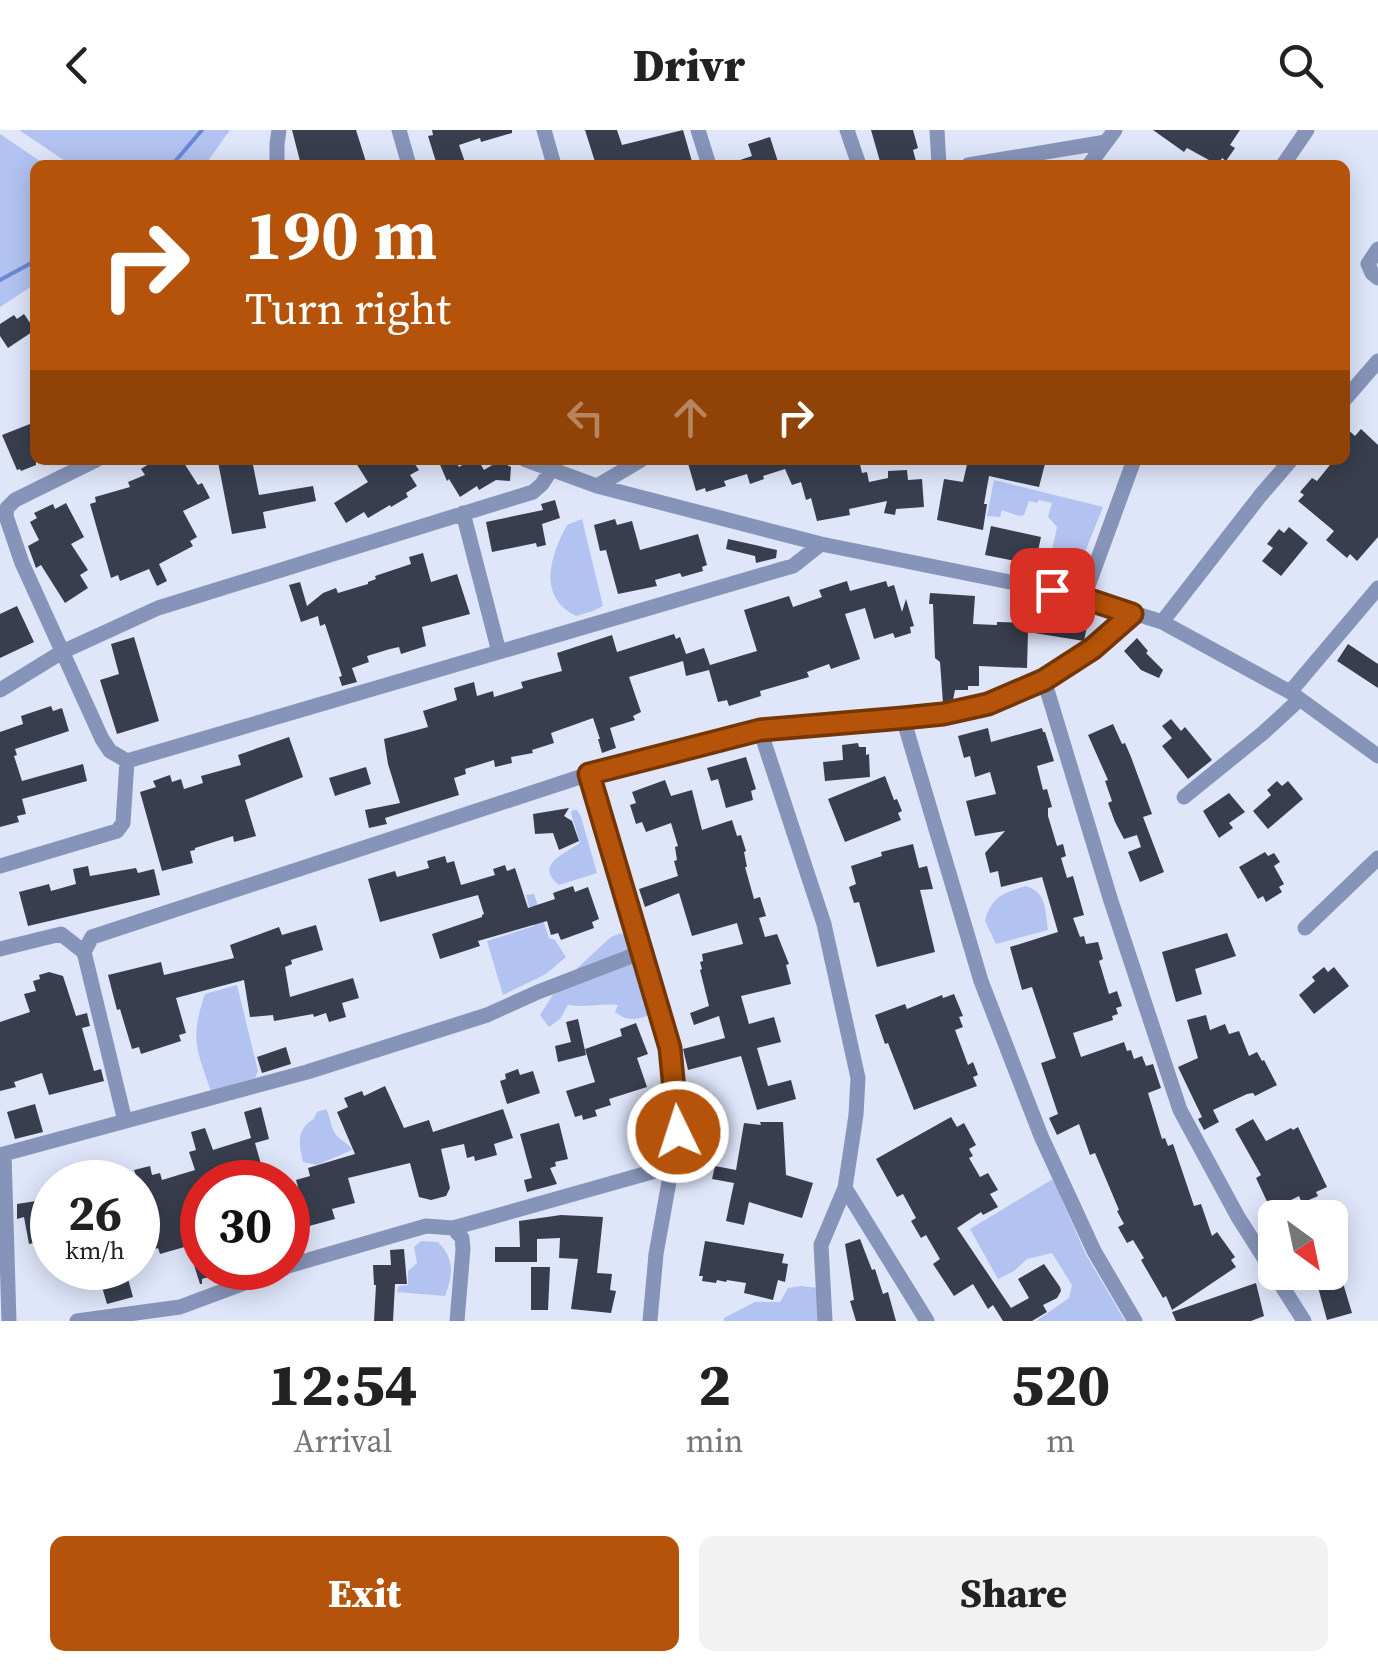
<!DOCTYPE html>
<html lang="en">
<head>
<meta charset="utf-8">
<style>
	:root { --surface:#fff; --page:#f2f2f2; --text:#222; --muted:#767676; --accent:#b45309 }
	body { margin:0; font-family:"Source Serif 4",serif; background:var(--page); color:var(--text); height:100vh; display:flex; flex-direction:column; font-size:38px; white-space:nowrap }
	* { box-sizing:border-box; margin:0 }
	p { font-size:32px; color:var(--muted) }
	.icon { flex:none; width:55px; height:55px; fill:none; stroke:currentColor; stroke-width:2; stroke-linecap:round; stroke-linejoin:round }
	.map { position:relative; height:1191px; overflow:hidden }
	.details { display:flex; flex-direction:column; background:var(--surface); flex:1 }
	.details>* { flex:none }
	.top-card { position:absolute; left:30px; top:30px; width:1320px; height:305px; border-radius:15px; box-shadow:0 5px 25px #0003; background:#b45309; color:#fff; overflow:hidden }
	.needle { width:65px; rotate:147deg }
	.buttons { position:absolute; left:1258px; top:1070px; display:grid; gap:20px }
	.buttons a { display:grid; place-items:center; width:90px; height:90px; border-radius:15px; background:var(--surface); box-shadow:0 5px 25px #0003; font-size:50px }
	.speed { position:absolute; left:30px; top:1030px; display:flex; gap:20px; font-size:50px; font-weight:700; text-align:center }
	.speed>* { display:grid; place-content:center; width:130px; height:130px; border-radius:50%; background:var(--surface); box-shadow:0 5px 25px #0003; line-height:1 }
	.speed small { font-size:25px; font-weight:400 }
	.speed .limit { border:15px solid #d22; background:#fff; color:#111 }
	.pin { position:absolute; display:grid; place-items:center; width:85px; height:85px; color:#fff; margin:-42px; border-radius:20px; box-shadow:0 5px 15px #0006 }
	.me { position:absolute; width:110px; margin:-55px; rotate:356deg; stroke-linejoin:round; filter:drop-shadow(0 0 8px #0008) }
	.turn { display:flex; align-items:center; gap:35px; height:210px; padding:0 50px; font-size:45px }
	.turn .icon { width:130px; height:130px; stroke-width:2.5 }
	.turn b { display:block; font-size:70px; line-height:85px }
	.lanes { display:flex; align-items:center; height:95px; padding:0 50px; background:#0003; justify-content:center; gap:50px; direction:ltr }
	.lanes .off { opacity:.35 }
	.eta { display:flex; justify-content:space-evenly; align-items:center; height:170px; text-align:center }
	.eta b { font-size:60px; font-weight:800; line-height:70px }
	.primary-button { display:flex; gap:20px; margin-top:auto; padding:20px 50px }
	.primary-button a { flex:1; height:115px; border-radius:15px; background:var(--accent); color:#fff; font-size:40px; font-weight:800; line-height:115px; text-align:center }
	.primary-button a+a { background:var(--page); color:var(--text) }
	header { display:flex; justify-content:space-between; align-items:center; height:130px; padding:0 50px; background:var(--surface); font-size:45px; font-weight:800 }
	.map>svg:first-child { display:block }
	.green { fill:#b2c3f1 }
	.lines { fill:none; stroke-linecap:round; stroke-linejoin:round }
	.stream { stroke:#6c87d8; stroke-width:4 }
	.building { fill:#383e4d }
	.minor { stroke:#8794b9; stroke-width:15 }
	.route-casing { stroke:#753606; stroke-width:25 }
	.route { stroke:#b45309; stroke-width:18 }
</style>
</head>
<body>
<header><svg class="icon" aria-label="back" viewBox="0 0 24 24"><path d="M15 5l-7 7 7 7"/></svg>Drivr<svg class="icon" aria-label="search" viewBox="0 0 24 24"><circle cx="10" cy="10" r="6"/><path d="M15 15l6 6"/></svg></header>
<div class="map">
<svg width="1378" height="1191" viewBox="0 0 1378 1191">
	<rect width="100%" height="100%" fill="#dfe6fa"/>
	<!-- green -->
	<path class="green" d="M19,0H230L205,35H71Z
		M0,4L46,35H35V154L0,177Z
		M994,350L1103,377L1085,422L1060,441L1048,438L1057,397L1048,387L1052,373L1039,370L1037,373L1029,371L1024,385L1019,386L1002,380L1000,387L987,386Z
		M582,389L603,476L593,481L576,486C536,466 551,425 567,395Z
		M573,680H577L581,687L597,743L559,755C534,735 564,724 580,713L571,683Z
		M1026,756C1047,763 1045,780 1048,800L996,814L985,791C991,767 1003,763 1026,756Z
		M534,764L549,808L555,810L566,827L546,844L503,865L487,811L534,796L526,765Z
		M621,803L628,808L653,884C637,889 629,893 615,882L618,875C601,873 585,878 568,875L560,889L549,897L540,885L559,855L611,807Z
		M237,855L258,941L255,948L211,961C196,918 190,908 205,864Z
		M326,979C331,988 330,997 337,1006C342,1012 348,1012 352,1020L317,1035L303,1032C300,1018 296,1005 307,994C317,985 311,994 317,982Z
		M1053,1049L1085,1123L1125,1191H1036L1069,1168L1072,1155L1052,1123L1027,1129L1014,1141L998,1149L970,1099Z
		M421,1111L438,1112C455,1129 453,1145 445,1166L397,1162L399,1156L408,1155V1141L417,1133L414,1117Z
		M801,1156L818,1158L819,1191H724V1188L755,1172H780L788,1158Z"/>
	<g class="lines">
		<!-- stream -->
		<path class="stream" d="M172,35L202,0
			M0,150L35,131"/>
	</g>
	<!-- building -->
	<path class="building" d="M292,0H356L367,35H301Z
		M432,0H512V3L481,12L480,8L459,15L466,35H437L428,6L433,5Z
		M585,0H617L622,15L683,0L693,35H596Z
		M871,0H913L918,18L913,20L917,35H881Z
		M1153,0H1240L1230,15L1235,18L1226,31L1222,28L1218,35L1187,18L1184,22Z
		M770,7L779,35H732L731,33L752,26L748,14Z
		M24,184L35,200L8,218L0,206V194L14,185L17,189Z
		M30,294L35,307L36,335L21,341L20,339L17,340L2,305Z
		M1345,297L1355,306L1361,299L1378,315V407L1357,431L1350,424L1347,428L1326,410L1334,401L1298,371L1304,365L1300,362L1312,348L1317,351L1334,330H1345Z
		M155,330H180L182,334L184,333L198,355L202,353L210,368L183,381L197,407L190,411L193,416L159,434L167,451L157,456L149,439L120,451L118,445L111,448L90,374L96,372L95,367L130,357L128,352L145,345L141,339Z
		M229,330H252L259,365L313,356L316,371L263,382L266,398L232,404L218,332Z
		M354,330H412L419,340L410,345L417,356L406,363L408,367L391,377L390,375L368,388L364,382L346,393L334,373L368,352Z
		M438,330H455L459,337L471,330H478L484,340L499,331L511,337L510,351L496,350L479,360L477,356L460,367L449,349L447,351Z
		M687,330H859L862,343L867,342L869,352L888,348V341L907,340L908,350L922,349L924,377L896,379L895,385L884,383L887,371L849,379L850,385L817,391L811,368L806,370L801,352L792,355L785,339L763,346L764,349L750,354L747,344L724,351L726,356L706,362L705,358L696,361Z
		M968,330H1046L1039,357L989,346L984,374H987L983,400L937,390L944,349L963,352Z
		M555,370L560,388L542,394L546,415L537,417L536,413L492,422L486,392L543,380L541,374Z
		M66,373L84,407L71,414L88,440L80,445L88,458L65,473L41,435L36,438L28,416L39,410L30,392L37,388L34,383L53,374L55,379Z
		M615,389L617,395L632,391L640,420L698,404L707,435L702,437L703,441L682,447L680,443L655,450L657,456L618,464L606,420L600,421L594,395Z
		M991,396L1041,407L1035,435L985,425Z
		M1289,397L1308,413L1281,446L1262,431L1273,418L1267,414L1279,399L1284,403Z
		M728,409L777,420L776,428L756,433L755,426L726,419Z
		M423,423L431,452L457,444L470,484L422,497L426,516L401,524L399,517L390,519L367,526L369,532L352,538L357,552L342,556L339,547L342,546L325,494L320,496L318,486L301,492L289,455L300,452L307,476L323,463L336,458L338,463L368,454V452L376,449L375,446L411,434L409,427Z
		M847,451L850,461L886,451L888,457L894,455L902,482L906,469L914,496L910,497L911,503L895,508L893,503L874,509L865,478L845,484L860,529L831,539L829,534L807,542L809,547L760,561L761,566L729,576L727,570L718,572L709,540L686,546L683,531L629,547L641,582L633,586L635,590L610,598L616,618L602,623L598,609H600L593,588L551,603L554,613L532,620L533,623L511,627L512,633L495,637L494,630L465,639L466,644L454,648L459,665L385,688L387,694L369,698L365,680L400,673L388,634L384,609L428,597L423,581L457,570L454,558L474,552L477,566L493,561L494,567L523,558L521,552L562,541L557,523L612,505L617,522L674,504L676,509L680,507L686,524L704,518L710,535L757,521L744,480L789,466L793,477L822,467L819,460Z
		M930,463L975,466L973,494L997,495V492L1041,493L1043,483L1088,491L1084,511L1028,502L1027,538L979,536V556H968V560H955L953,570L943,573L940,532L935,528L933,474H929Z
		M17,476L34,512L0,528V484Z
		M134,507L159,591L117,604L100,550L119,544L111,514Z
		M1137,508L1148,521L1146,523L1163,540L1159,548L1141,540L1124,521Z
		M1348,514L1378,534V558L1337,531Z
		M51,576L53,581L62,578L69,601L15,619L17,625L14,626L22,651L83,634L87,651L22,669L26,684L17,686L19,692L0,697V602L23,594L21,586Z
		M1171,589L1181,601L1185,597L1212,630L1188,649L1162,616L1172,608L1162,596Z
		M1113,594L1122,614L1125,613L1131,627L1152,684L1143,687L1164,742L1140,752L1128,722L1141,717L1137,705L1124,709L1115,692L1108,673L1112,671L1105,651L1108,650L1088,605Z
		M988,598L991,612L1042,598L1043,602H1045L1054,631L1037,636L1043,660L1047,659L1052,677L1048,678V686L1057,716L1063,714L1066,726L1061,728L1067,748L1073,746L1084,785L1073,788L1080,807L1084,806L1086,814L1098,812L1103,829L1099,831L1109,864L1117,861L1122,876L1116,878L1118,884L1112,886L1113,890L1073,903L1081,927L1124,912L1127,921L1131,920L1134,929L1142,926L1146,936L1153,934L1161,958L1148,963L1162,1009L1165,1008L1168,1016L1173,1014L1194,1076L1201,1074L1212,1106L1217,1102L1235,1127L1231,1130L1236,1137L1172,1180L1166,1166L1163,1168L1141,1130L1144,1128L1133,1110L1127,1113L1118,1097L1124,1094L1117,1081L1119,1080L1095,1023L1090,1025L1079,994L1057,1005L1049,988L1058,984L1041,933L1056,928L1032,857L1022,860L1010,817L1058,802L1042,747L1001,757L998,741L990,743L985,723L1005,701L975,706L966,671L996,664L990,642L975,647L970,626L964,628L958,606Z
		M289,607L303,647L245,670L256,706L234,712L233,706L195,718V720L190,721L193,733L162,741L140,662L156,657L153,651L170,645L172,652L181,649L184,659L203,653L201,646L241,635L238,625Z
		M858,613L859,617H866V625L869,624L870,647L825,651L823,632L843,630L842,615Z
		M746,627L756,659L751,661L753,670L726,678L718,649L711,651L707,638Z
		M366,637L371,654L335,666L329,648Z
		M885,646L894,670L897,669L902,681L898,683L901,690L845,712L828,669Z
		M665,650L671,666L692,660L702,700L732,690L737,706L741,705L746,721L744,722L747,737H745L754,769L760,767L766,786L759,788L765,807L777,804L789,834L786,835L791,854L741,866L749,894L774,887L781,912L757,918L768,956L791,950L796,969L757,980L741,926L688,940L683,919L725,908L719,886L694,895L690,883L709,876L700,840L702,839L700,832L703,831L702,824L743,814L737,793L692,806L679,763L645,777L639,759L678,746L674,731L677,730L675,717L678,716L671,693L646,702L642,692L636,694L630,675L636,673L632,662Z
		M1277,651L1282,656L1288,651L1303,669L1268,699L1253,681L1271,665L1267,660Z
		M1229,663L1245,682L1229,693L1233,698L1219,708L1203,681Z
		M569,678L564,686L572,691L579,711L559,720L553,703L535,704L533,684Z
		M913,714L919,738L927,736L933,759L920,760L935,822L877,837L859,772L854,773L849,757L856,754L851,736L882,726L881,722Z
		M1265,722L1268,726L1274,723L1280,732L1274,736L1284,754L1279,757L1282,762L1266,772L1263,766L1258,769L1239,737Z
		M445,726L447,733L454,731L461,755L495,745L493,739L505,735L507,741L515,738L528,778L555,769L553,763L573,756L575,762L588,757L599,789L592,792L594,798L561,810L558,803L551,805L547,791L478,811L480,816L440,829L432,804L482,787V785L484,784L478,765L380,792L368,749L395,741L397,747L429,738L427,731Z
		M88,736L90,746L136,738L138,743L154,739L160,765L28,796L19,762L49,754L51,761L76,754L73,739Z
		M316,795L323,820L291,830L292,834L285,837L290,867L353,848L359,868L342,873L346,887L329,892L326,883L314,887L313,884L274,891L273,885L250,887L244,850L176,868L186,903L179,905L181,911L141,924L139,917L132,919L120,879L117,880L108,845L161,832L164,845L234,828L230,815L279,797L282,805Z
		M1227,803L1236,826L1195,839L1202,864L1176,872L1162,822Z
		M1324,837L1328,842L1334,837L1349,856L1314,884L1299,865L1315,851L1312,847Z
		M49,842L63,846L76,886L87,883L90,896L82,898L94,941L101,939L104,951L49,965L42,943L14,952L16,957L0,961V892L30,882L24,864L36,861L33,851L40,849L39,845Z
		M954,864L963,886L959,887L963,897L955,900L968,935L973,932L978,945L973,947L977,956L914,980L888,913L885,914L875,885L905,874L907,879L942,865L943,868Z
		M1206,885L1210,900L1225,894L1229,904L1239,901L1249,926L1257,922L1262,931L1264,930L1277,955L1255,966L1253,963L1247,964L1213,980L1219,992L1204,1000L1198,989L1202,987L1178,937L1198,928L1187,890Z
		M578,889L586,925L558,932L555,916L571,912L566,892Z
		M636,893L648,924L637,928L647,957L609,969L611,975L595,980L597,986L583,990L582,985L575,987L566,961L595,952L585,919L622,906L620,899Z
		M286,917L291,934L262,943L257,927Z
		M518,939L520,945L533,941L540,963L507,974L500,951L506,949L505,944Z
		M385,956L404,998L429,990L433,1002L503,979L513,1008L494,1014L497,1025L475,1031L474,1026L467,1028L464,1014L441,1019L450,1058L446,1066L431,1070L419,1067L410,1033L348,1048L355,1073L332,1079L335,1089L309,1096L296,1050L310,1046L308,1038L355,1024L337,982L348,977L344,968L362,961L364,966Z
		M35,974L43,1002L15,1009L7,982Z
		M261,977L269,1009L255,1013L265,1048L249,1052H202V1138H232L233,1140L202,1149V1154H200L188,1116L160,1124L158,1118L138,1124V1098L140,1097L138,1088V1051L134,1040L150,1036L152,1045L160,1043L162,1050L195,1040L189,1022L196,1020L191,1002L205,998L213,1020L251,1008L244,982Z
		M951,987L957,997L964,993L976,1015L969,1019L973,1026L969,1028L980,1047L988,1043L998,1060L990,1064L998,1077L983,1085L981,1082L957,1098L1011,1178L1029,1168L1018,1149L1044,1134L1060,1157L1061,1161L1057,1168L1043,1175L1047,1182L1032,1191H1003L993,1175L988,1179L973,1154L954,1166L933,1134L940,1129L926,1105L921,1108L911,1091L916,1088L903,1064L897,1067L876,1029Z
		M1253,989L1266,1011L1291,998L1293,1000L1298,997L1327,1057L1316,1062L1318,1066L1302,1073L1299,1066L1271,1080L1256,1048L1261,1045L1235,999Z
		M760,992H783L786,1045L813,1053L802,1088L749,1072L744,1095L726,1091L734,1053L712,1049L715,1036L736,1040L744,993L761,995Z
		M559,993L568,1029L555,1032L556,1036L550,1038L557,1054L527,1062L524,1050L532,1048L520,1004Z
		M49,1069L52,1083V1109L29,1114L24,1087L17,1089V1074Z
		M561,1085L603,1087L597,1143L612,1144L610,1160L616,1161L611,1183L571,1179L578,1129L559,1128L560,1108L537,1109V1132H495V1117H520L519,1091Z
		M860,1109L872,1140L875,1139L883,1164L888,1162L896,1191H856L850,1171L854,1170L845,1114Z
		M705,1111L784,1124L782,1133L788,1134L785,1152L778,1150L773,1170L744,1163L746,1153L727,1150L726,1152L717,1150L716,1153L702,1151L703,1146H699Z
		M404,1119L407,1154H395L393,1191H374L376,1155H374L373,1135H391L390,1120Z
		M531,1137H550L548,1180H531Z
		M91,1138H125L133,1167L107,1174L100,1150L95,1151Z
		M1340,1143L1352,1183L1327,1190L1316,1150Z
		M1256,1153L1264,1186L1251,1191H1176L1172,1182Z"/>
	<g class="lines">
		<!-- minor -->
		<path class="minor" d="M399,0L409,35
			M544,0L554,35
			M698,0L709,35
			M847,0L859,35
			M937,0L939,35
			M277,35V14L279,0
			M968,35L1106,12
			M1089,35L1115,0
			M1283,35L1307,0
			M1378,119L1368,134L1372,143L1378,148
			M1345,269L1378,231
			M96,330L15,370L7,378L6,386L22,433L102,609L110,621L127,631
			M526,330L597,356L821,414L1084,467L1162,492L1290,562L1378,626
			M597,356L641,330
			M463,383L499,522
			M1084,467L1134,330
			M1162,492L1260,366L1291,330
			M1044,550L1111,771L1180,980L1238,1087L1304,1191
			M0,560L62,522L158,478L533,362L542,354L551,340
			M1290,562L1378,458
			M903,588L981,851L1041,1006L1094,1121L1135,1191
			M760,600L824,794L858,948L856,985L845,1058L821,1115L825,1191
			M589,644L656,866L670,918L674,957L678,1002L656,1124L650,1191
			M1184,667L1263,603L1300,569
			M0,736L117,701L123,693L127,631L779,440L793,436L821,414
			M1305,798L1378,728
			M0,819L61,804L84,822
			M125,991L84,822L92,807L589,644L760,600L903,588L943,584L988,574L1044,550L1093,519L1132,484
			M4,1024L9,1191
			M0,1025L307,942L487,885L538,862L642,822
			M845,1058L927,1191
			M453,1098L673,1036
			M288,1136L426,1096L453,1098L462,1108L463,1119L457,1191
			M77,1191L180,1177L285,1138"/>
	</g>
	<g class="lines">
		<!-- route casing -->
		<g class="route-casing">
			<path id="route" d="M678,1002L670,918L589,644L760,600L903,588L943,584L988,574L1044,550L1092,519L1132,484L1084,468L1052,460"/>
		</g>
		<!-- route -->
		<use href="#route" class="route"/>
	</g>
</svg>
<div class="buttons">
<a><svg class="needle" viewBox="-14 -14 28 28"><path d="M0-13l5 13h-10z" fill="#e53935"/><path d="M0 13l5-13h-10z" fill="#767676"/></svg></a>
</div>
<div class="speed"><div>26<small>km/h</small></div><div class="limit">30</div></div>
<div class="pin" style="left:1052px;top:460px;background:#d93025"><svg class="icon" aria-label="arrive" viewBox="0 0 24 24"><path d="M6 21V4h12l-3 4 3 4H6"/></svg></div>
<svg class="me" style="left:678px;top:1002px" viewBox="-20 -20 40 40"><circle r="17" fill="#b45309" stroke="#fff" stroke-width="3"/><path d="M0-11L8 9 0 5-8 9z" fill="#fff"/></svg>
<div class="top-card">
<div class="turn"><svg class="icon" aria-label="right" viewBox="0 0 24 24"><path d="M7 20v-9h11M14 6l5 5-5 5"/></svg><div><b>190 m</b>Turn right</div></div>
<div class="lanes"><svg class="icon off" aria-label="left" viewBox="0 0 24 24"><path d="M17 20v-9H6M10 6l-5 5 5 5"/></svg><svg class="icon off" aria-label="ahead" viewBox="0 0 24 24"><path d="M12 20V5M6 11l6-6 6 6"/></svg><svg class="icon" aria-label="right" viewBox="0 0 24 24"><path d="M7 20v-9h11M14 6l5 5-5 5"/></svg></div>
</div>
</div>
<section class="details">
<div class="eta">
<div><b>12:54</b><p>Arrival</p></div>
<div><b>2</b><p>min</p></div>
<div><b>520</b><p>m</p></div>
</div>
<div class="primary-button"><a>Exit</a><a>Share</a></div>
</section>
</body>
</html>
